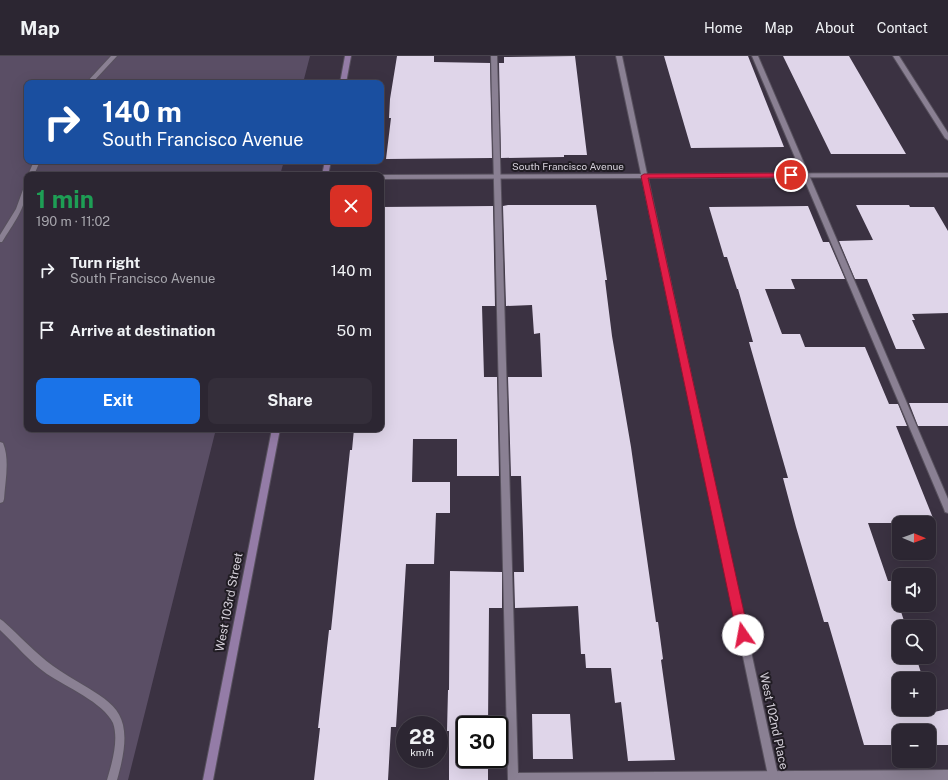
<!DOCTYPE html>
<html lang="en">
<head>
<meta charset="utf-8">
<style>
	:root { --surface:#2c2632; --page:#342e3a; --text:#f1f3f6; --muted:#a6a5ac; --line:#48434d; --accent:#1a73e8 }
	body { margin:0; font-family:"Public Sans",sans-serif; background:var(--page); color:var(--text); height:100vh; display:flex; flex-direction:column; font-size:15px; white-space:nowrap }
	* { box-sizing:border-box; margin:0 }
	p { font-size:13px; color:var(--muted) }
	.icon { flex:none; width:22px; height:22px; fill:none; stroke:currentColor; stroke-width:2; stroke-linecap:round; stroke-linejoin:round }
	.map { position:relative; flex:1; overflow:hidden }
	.panel { position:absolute; left:24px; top:116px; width:360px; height:260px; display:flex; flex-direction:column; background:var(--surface); border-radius:8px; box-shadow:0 4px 16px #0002,0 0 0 1px var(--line) }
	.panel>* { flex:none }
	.banner { position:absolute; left:24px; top:24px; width:360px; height:84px; border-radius:8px; box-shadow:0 4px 16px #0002,0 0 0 1px var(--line); background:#1a4fa0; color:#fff; overflow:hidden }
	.needle { width:26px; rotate:91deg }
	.tools { position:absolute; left:892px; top:460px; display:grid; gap:8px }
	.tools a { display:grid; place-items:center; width:44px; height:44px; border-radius:8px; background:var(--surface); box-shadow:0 4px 16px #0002,0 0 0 1px var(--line); font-size:20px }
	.speed { position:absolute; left:396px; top:660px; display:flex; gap:8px; font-size:20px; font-weight:700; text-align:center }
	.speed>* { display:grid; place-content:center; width:52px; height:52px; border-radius:50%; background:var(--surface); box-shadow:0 4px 16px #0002,0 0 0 1px var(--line); line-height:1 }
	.speed small { font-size:10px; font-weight:400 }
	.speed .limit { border:2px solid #111; border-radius:6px; background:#fff; color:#111 }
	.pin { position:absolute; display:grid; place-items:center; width:34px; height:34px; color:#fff; margin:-17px; border:2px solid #fff; border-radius:50%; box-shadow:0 1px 4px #0007 }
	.me { position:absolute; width:44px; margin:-22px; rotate:348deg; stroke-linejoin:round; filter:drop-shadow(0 0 3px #0008) }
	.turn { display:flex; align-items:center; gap:14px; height:84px; padding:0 12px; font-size:18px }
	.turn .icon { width:52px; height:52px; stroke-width:2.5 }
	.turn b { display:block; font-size:28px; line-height:34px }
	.round { display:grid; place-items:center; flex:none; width:42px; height:42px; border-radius:8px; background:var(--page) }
	.overview { display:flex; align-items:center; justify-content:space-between; height:68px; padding:0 12px }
	h1 { font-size:24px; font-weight:700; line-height:30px; color:#1e9e55 }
	.action { display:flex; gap:8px; margin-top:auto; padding:8px 12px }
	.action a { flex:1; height:46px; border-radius:8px; background:var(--accent); color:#fff; font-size:16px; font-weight:700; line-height:46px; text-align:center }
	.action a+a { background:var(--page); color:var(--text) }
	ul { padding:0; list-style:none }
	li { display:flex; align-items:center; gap:12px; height:60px; padding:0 12px }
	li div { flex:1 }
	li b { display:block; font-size:15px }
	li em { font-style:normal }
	header { display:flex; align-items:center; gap:24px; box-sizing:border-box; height:56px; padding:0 20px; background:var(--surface); border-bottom:1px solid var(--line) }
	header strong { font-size:19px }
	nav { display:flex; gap:22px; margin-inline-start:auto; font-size:14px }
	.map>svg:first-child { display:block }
	.green { fill:#5a4e65 }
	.building { fill:#dfd5e9 }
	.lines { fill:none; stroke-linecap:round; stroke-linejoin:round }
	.lane-casing { stroke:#58515e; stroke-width:2 }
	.street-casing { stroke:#58515e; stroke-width:2 }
	.secondary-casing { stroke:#58515e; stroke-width:2 }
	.lane { fill:#8a8093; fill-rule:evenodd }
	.street { fill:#8a8093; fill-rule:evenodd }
	.secondary { fill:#947ca7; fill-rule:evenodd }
	.route { fill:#e11d48; stroke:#92132f }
	.labels { text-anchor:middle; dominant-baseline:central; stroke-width:4; stroke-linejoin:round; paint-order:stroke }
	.far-street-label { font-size:10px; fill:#d6d1db; stroke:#201c23 }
	.street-label { font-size:12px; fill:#d6d1db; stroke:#201c23 }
</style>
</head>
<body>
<header>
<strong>Map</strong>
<nav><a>Home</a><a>Map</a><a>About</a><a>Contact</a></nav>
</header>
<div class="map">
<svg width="948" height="724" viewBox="0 0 948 724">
	<rect width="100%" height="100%" fill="#3b3242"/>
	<!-- green -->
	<path class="green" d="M0,0H310L303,27H27V105H284L280,119H27V373H216L128,724H0Z"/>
	<!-- building -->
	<path class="building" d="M397,0H434V6L490,7L492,102L386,103L391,62H389L390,43Z
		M575,0L587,99H564V101L501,102L499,7H504V1Z
		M664,0H748L784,91L691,92Z
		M783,0H849L906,98H831Z
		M508,149H596L607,224H605L612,280L631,391L656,566H658L663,603L661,604L675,704L628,705L621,646L615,647L611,612H586L585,598H581L578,550L515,552L514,516H524L523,477L521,420H511L508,321H542L540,277L534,278L532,249L506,250L503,150Z
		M856,149H909L910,151H934L948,175V257L912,258L915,264H912L925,293H896L867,223H855L839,185L873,184Z
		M493,150L495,250H482L484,321H497L499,420H457V383H413L412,426H450V457H436L434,508H406L396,671H391L388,724H314L320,672H318L329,574H331L350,394H352L354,373H381V151Z
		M808,150L823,186H829L845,223H791L795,233H765L782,278H800L805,291H865L889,348H898L907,370H896L935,467H868L888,525H891L906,571H899V601H916L923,623H899V653H929V640L934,656L948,653V689H929V675H899V689H864L828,566H824L796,471L783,422H788L749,286H753L738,233H737L727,201H724L709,151Z
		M909,347H948V370H918Z
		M450,515L502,516V552H489L488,669H465V703H488V724H449V675H447L448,634H449Z
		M532,658H570L573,703H533Z"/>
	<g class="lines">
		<!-- lane casing -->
		<g class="lane-casing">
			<path id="lane" d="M111,0H117L92,27H86Z
				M491,0H497L518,717L948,714V724H508Z
				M752,0H758L948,443V457L945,456L944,453Z
				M34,105H40L34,119H28Z
				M27,129C27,151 13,168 2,186H0V179L16,153L24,131Z
				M0,386L3,387C10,404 5,426 4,443L3,446L0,447Z
				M0,563L3,565C20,580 35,597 53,610C107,648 140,644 117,724H107C112,707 119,684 113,667C104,647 65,630 47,618C30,606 16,589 0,574Z"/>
		</g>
		<!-- street casing -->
		<g class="street-casing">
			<path id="street" d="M616,0H622L647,118L948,117V121L648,122L779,724H769L642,122L381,123V119L641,118Z
				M893,0H899L948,77V84L945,82Z"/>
		</g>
		<!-- secondary casing -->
		<g class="secondary-casing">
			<path id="secondary" d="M345,0H351L346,27H340Z
				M325,105H331L328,119H322Z
				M272,373H280L213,724H203Z"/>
		</g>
		<!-- lane -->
		<use href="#lane" class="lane"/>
		<!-- street -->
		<use href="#street" class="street"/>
		<!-- secondary -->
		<use href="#secondary" class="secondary"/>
	</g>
	<!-- route -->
	<path class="route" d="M791,117L795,119L794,121L648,122L749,579L747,583L743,585L739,583L737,579L641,120L644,118Z"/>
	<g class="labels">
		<!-- far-street labels -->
		<g class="far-street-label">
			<text x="568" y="110">South Francisco Avenue</text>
		</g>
		<!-- street labels -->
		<g class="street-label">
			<text transform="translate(229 546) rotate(-79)">West 103rd Street</text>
			<text transform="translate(774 665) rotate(78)">West 102nd Place</text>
		</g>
	</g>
</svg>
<div class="tools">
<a><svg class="needle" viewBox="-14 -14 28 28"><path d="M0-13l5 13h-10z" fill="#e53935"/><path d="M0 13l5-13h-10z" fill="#a6a5ac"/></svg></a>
<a><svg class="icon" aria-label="sound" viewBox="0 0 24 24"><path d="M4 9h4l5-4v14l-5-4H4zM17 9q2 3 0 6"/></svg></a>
<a><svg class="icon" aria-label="search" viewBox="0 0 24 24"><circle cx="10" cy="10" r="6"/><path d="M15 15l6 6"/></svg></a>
<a>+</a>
<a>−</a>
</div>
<div class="speed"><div>28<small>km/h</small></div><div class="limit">30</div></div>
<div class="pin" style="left:791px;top:119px;background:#d93025"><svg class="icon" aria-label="arrive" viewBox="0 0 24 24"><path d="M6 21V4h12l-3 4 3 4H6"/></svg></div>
<svg class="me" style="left:743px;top:579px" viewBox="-20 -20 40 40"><circle r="19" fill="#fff"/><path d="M0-13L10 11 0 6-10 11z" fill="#e11d48"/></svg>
<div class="banner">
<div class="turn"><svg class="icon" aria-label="right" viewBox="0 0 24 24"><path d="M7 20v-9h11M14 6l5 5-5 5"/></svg><div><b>140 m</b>South Francisco Avenue</div></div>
</div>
<section class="panel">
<div class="overview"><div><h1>1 min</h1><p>190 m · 11:02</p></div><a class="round" style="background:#d93025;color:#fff"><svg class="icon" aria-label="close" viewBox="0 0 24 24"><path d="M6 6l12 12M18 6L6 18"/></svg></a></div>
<ul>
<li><svg class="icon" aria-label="right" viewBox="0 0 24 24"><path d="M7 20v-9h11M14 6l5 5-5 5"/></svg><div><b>Turn right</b><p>South Francisco Avenue</p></div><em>140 m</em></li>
<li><svg class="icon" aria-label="arrive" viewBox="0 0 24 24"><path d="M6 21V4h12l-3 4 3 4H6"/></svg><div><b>Arrive at destination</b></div><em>50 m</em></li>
</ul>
<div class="action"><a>Exit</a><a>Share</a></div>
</section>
</div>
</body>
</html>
